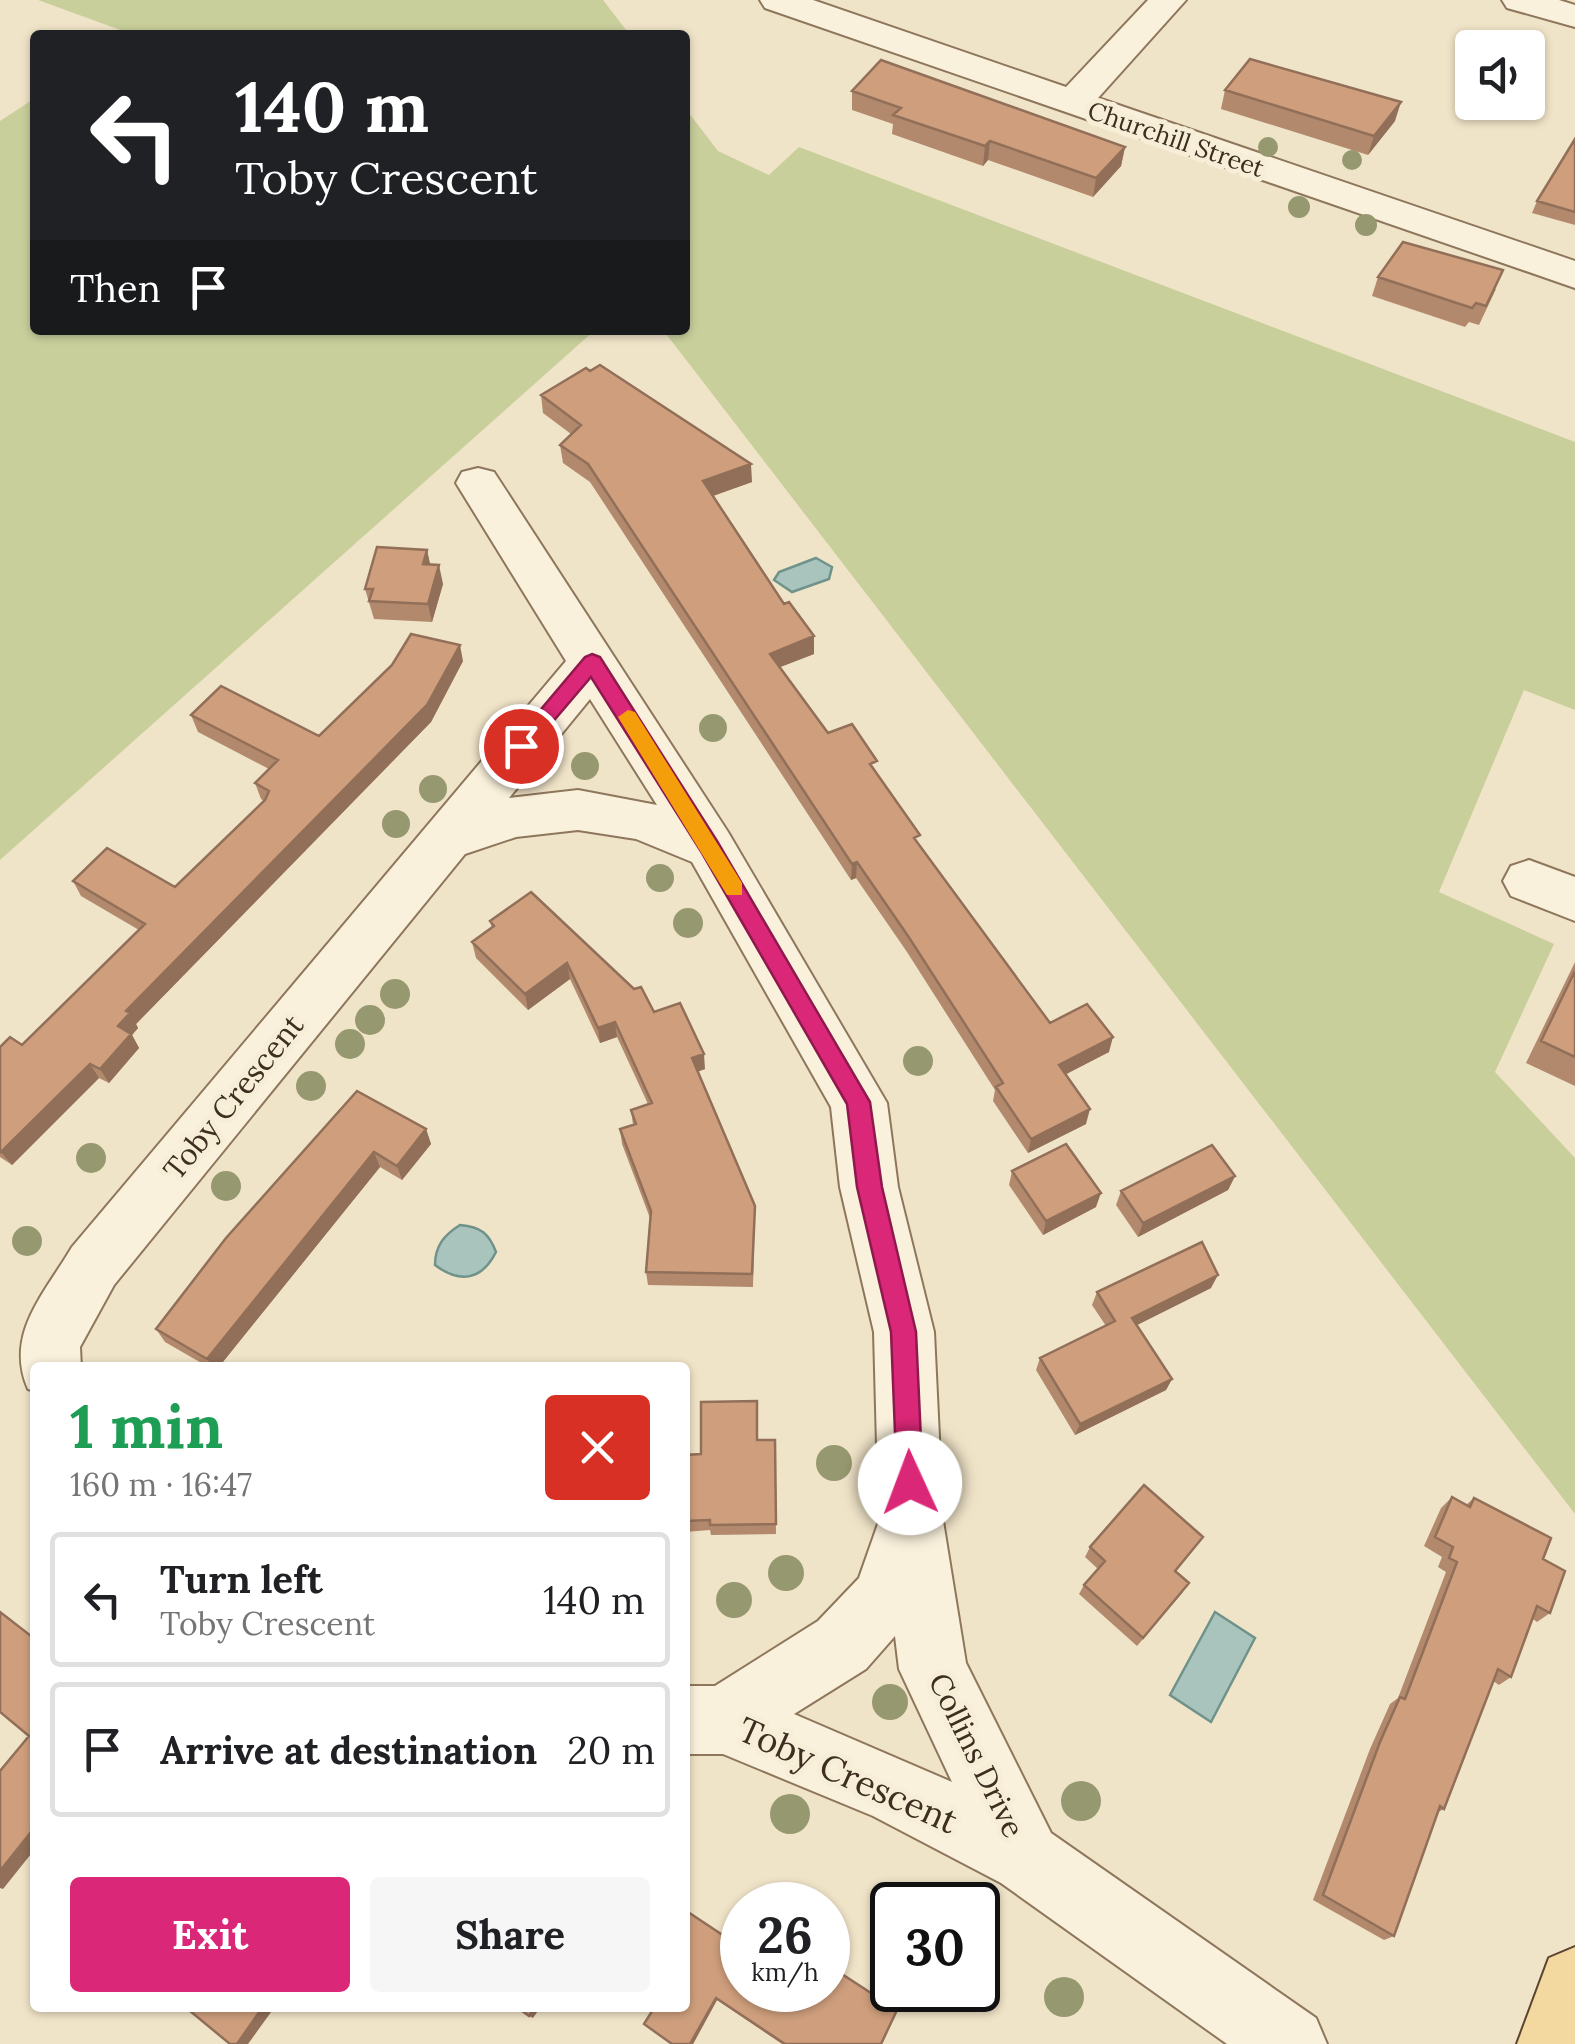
<!DOCTYPE html>
<html lang="en">
<head>
<meta charset="utf-8">
<style>
	:root { --surface:#fff; --page:#f6f6f6; --text:#202124; --muted:#757577; --line:#e0e0e0; --accent:#db2777 }
	body { margin:0; font-family:Lora,serif; background:var(--page); color:var(--text); height:100vh; display:flex; flex-direction:column; font-size:38px; white-space:nowrap }
	* { box-sizing:border-box; margin:0 }
	p { font-size:32px; color:var(--muted) }
	.icon { flex:none; width:55px; height:55px; fill:none; stroke:currentColor; stroke-width:2; stroke-linecap:round; stroke-linejoin:round }
	.map { position:relative; flex:1; overflow:hidden }
	.details { position:absolute; left:30px; top:1362px; width:660px; height:650px; display:flex; flex-direction:column; background:var(--surface); border-radius:10px; box-shadow:0 2px 8px #0004 }
	.details>* { flex:none }
	.guide { position:absolute; left:30px; top:30px; width:660px; height:305px; border-radius:10px; box-shadow:0 2px 8px #0004; background:#202124; color:#fff; overflow:hidden }
	.buttons { position:absolute; left:1455px; top:30px; display:grid; gap:20px }
	.buttons a { display:grid; place-items:center; width:90px; height:90px; border-radius:10px; background:var(--surface); box-shadow:0 2px 8px #0004; font-size:50px }
	.speed { position:absolute; left:720px; top:1882px; display:flex; gap:20px; font-size:50px; font-weight:700; text-align:center }
	.speed>* { display:grid; place-content:center; width:130px; height:130px; border-radius:50%; background:var(--surface); box-shadow:0 2px 8px #0004; line-height:1 }
	.speed small { font-size:25px; font-weight:400 }
	.speed .limit { border:5px solid #111; border-radius:15px; background:#fff; color:#111 }
	.pin { position:absolute; display:grid; place-items:center; width:85px; height:85px; color:#fff; margin:-42px; border:5px solid #fff; border-radius:50%; box-shadow:0 2px 10px #0007 }
	.me { position:absolute; width:110px; margin:-55px; rotate:358deg; stroke-linejoin:round; filter:drop-shadow(0 0 8px #0008) }
	.turn { display:flex; align-items:center; gap:35px; height:210px; padding:0 40px; font-size:45px }
	.turn .icon { width:130px; height:130px; stroke-width:2.5 }
	.turn b { display:block; font-size:70px; line-height:85px }
	.then { display:flex; align-items:center; height:95px; padding:0 40px; background:#0003; gap:20px; font-size:38px }
	.round { display:grid; place-items:center; flex:none; width:105px; height:105px; border-radius:10px; background:var(--page) }
	.summary { display:flex; align-items:center; justify-content:space-between; height:170px; padding:0 40px }
	h1 { font-size:60px; font-weight:700; line-height:75px; color:#1e9e55 }
	.primary-button { display:flex; gap:20px; margin-top:auto; padding:20px 40px }
	.primary-button a { flex:1; height:115px; border-radius:10px; background:var(--accent); color:#fff; font-size:40px; font-weight:700; line-height:115px; text-align:center }
	.primary-button a+a { background:var(--page); color:var(--text) }
	ul { padding:0; list-style:none }
	li { display:flex; align-items:center; gap:30px; height:135px; margin:0 20px 15px; padding:0 20px; border:5px solid var(--line); border-radius:10px }
	li div { flex:1 }
	li b { display:block; font-size:38px }
	li em { font-style:normal }
	.map>svg:first-child { display:block }
	.green { fill:#c9cf9b }
	.water { fill:#a9c4bc; stroke:#6f938a; stroke-width:2.5 }
	.lines { fill:none; stroke-linecap:round; stroke-linejoin:round }
	.minor-casing { stroke:#8d765c; stroke-width:4 }
	.major-casing { stroke:#5b4430; stroke-width:4 }
	.minor { fill:#faf1dc; fill-rule:evenodd }
	.major { fill:#f3d9a0; fill-rule:evenodd }
	.tree { fill:#96986f }
	.wall { fill:#b2896c }
	.shaded-wall { fill:#916f58 }
	.building { fill:#cf9f7d; stroke:#916f58; stroke-width:2.5 }
	.route { fill:#db2777; stroke:#8e194d; stroke-width:2.5 }
	.slow { fill:#f59e0b }
	.labels { text-anchor:middle; dominant-baseline:central; stroke-width:10; stroke-linejoin:round; paint-order:stroke }
	.far-street-label { font-size:25px; fill:#3d2e20; stroke:#f7eed8 }
	.street-label { font-size:30px; fill:#3d2e20; stroke:#f7eed8 }
	.near-street-label { font-size:35px; fill:#3d2e20; stroke:#f7eed8 }
</style>
</head>
<body>
<div class="map">
<svg width="1575" height="2044" viewBox="0 0 1575 2044">
	<rect width="100%" height="100%" fill="#f0e4c8"/>
	<!-- green -->
	<path class="green" d="M38,0H603L630,35H134Z
		M35,98V330H595L0,860V121Z
		M685,108L718,151L769,175L799,147L1575,442V710L1524,690L1439,892L1554,944L1495,1072L1575,1158V1514L663,330H685Z"/>
	<!-- water -->
	<path class="water" d="M816,558L832,567L829,579L792,592L774,580L779,572Z
		M460,1225C481,1227 489,1233 496,1252C482,1280 460,1284 435,1265C435,1246 444,1235 460,1225Z
		M1215,1612L1255,1638L1211,1722L1170,1695Z"/>
	<g class="lines">
		<!-- minor casing -->
		<g class="minor-casing">
			<path id="minor" d="M760,0H813L1066,87L1148,0H1186L1098,98L1575,261V288L765,8Z
				M1502,0H1559L1575,5V27L1507,8Z
				M478,468L494,472L728,832L887,1103L898,1187L934,1332L943,1521L966,1663L1051,1833L1316,2018L1327,2044H1227L1001,1883L873,1816L723,1754H685V1686H715L818,1621L859,1578L879,1521L874,1332L840,1187L831,1107L692,862L636,839L578,830L516,837L465,854L114,1285L80,1347L81,1368H35V1391L28,1389C4,1334 45,1293 72,1247L566,661L456,483L462,472ZM590,699L657,805L578,790L509,798ZM895,1636L899,1669L952,1782L794,1714L866,1669Z
				M1529,860L1575,877V921L1511,896L1503,881L1511,866Z"/>
		</g>
		<!-- major casing -->
		<g class="major-casing">
			<path id="major" d="M1575,1947V2044H1517L1549,1958Z"/>
		</g>
		<!-- minor -->
		<use href="#minor" class="minor"/>
		<!-- major -->
		<use href="#major" class="major"/>
	</g>
	<!-- trees -->
	<g class="tree">
		<circle cx="1268" cy="147" r="10"/>
		<circle cx="1352" cy="160" r="10"/>
		<circle cx="1299" cy="207" r="11"/>
		<circle cx="1366" cy="225" r="11"/>
		<circle cx="713" cy="728" r="14"/>
		<circle cx="585" cy="766" r="14"/>
		<circle cx="433" cy="789" r="14"/>
		<circle cx="396" cy="824" r="14"/>
		<circle cx="660" cy="878" r="14"/>
		<circle cx="688" cy="923" r="15"/>
		<circle cx="395" cy="994" r="15"/>
		<circle cx="370" cy="1020" r="15"/>
		<circle cx="350" cy="1044" r="15"/>
		<circle cx="918" cy="1061" r="15"/>
		<circle cx="311" cy="1086" r="15"/>
		<circle cx="91" cy="1158" r="15"/>
		<circle cx="226" cy="1186" r="15"/>
		<circle cx="27" cy="1241" r="15"/>
		<circle cx="834" cy="1463" r="18"/>
		<circle cx="786" cy="1573" r="18"/>
		<circle cx="734" cy="1600" r="18"/>
		<circle cx="890" cy="1702" r="18"/>
		<circle cx="1081" cy="1801" r="20"/>
		<circle cx="790" cy="1814" r="20"/>
		<circle cx="1064" cy="1997" r="20"/>
	</g>
	<!-- wall -->
	<path class="wall" d="M1225,90L1395,121L1368,155L1221,109Z
		M852,91L1125,147L1121,166L1093,197L988,160L983,166L892,134L893,124L852,110Z
		M1575,139V225L1532,213L1537,201Z
		M1378,277L1496,289L1479,325L1469,322L1465,327L1372,296Z
		M541,395L752,482L713,496L814,654L780,667L828,733L876,773L919,844L1050,1023L1109,1052L1065,1074L1086,1124L1028,1153L993,1101L995,1090L907,952L856,878L851,880L590,482L563,463L560,445L571,434L543,413Z
		M427,550L430,565L443,584L432,622L374,619L365,589Z
		M463,661L431,722L136,1024L138,1028L132,1035L139,1048L109,1083L99,1078L12,1165L0,1157V1047L22,1045L139,930L81,896L73,881L175,887L264,801L261,799L255,783L269,769L198,732L191,715L319,736Z
		M490,921L654,1012L705,1069L697,1072L755,1206L753,1287L648,1285L646,1272L650,1218L622,1144L620,1129L633,1125L631,1110L648,1104L617,1037L600,1043L570,979L528,1010L476,958L472,942L492,928Z
		M1575,962V1086L1526,1063Z
		M357,1091L426,1129L431,1144L402,1180L380,1167L218,1368H210L165,1342L156,1329Z
		M1012,1171L1096,1207L1043,1235L1009,1185Z
		M1235,1176L1228,1190L1138,1237L1116,1205L1121,1191Z
		M1211,1288L1137,1325L1172,1379L1166,1390L1075,1435L1036,1370L1040,1358L1106,1326L1092,1305L1097,1292Z
		M758,1440H775L776,1534L711,1535L710,1530L685,1532V1455L701,1454Z
		M1452,1497L1466,1505L1474,1498L1543,1559L1550,1613L1537,1622L1533,1619L1511,1677L1499,1685L1493,1681L1444,1809L1438,1812L1394,1936L1384,1940L1313,1900L1370,1749L1390,1704L1398,1698L1446,1572L1438,1567L1442,1557L1424,1546L1441,1508Z
		M1196,1546L1176,1571L1183,1592L1137,1646L1079,1594L1084,1585L1098,1569L1085,1557L1090,1547Z
		M685,1910L881,2044H782L717,2000L693,2044H671L685,2008Z"/>
	<!-- shaded-wall -->
	<path class="shaded-wall" d="M1401,102L1395,121L1368,155L1374,136Z
		M990,141L988,160L983,166L985,146Z
		M1125,147L1121,166L1093,197L1096,178Z
		M751,464L752,482L704,499L703,481Z
		M427,550L431,568L423,564Z
		M439,565L443,584L432,622L428,604Z
		M814,636V654L770,671V654Z
		M460,645L463,661L431,722L136,1024L138,1028L132,1035L139,1048L109,1083L100,1069L126,1011Z
		M857,862L856,878L851,880L852,864Z
		M567,963L570,979L528,1010L525,994Z
		M615,1022L617,1037L600,1043L598,1028Z
		M1113,1037L1109,1052L1055,1080L1059,1065Z
		M704,1054L705,1069L693,1073L692,1058Z
		M90,1064L99,1078L12,1165L1,1152Z
		M1090,1109L1086,1124L1028,1153L1031,1139Z
		M426,1129L431,1144L402,1180L397,1166Z
		M374,1152L380,1167L218,1368H213L207,1359Z
		M1235,1176L1228,1190L1138,1237L1143,1223Z
		M1101,1193L1096,1207L1043,1235L1046,1221Z
		M1218,1275L1211,1288L1127,1330L1132,1318Z
		M1172,1379L1166,1390L1075,1435L1080,1424Z
		M35,1827V1849L3,1889L0,1888V1871Z
		M716,1998L717,2000L693,2044H690Z
		M262,2008H274L248,2044H237Z
		M534,2008H540L533,2018L529,2016Z"/>
	<!-- building -->
	<path class="building" d="M1250,59L1401,102L1374,136L1225,90Z
		M881,60L1125,147L1096,178L990,141L985,146L893,115L901,108L852,91Z
		M1575,139V212L1537,201Z
		M1403,242L1503,270L1486,306L1476,303L1472,308L1378,277Z
		M600,365L751,464L703,481L784,604L789,602L814,636L770,654L828,733L852,724L877,761L870,764L920,835L914,838L1050,1023L1087,1004L1113,1037L1059,1065L1090,1109L1031,1139L996,1087L1003,1083L908,936L857,862L852,864L588,464L560,445L581,425L541,395L586,368L590,371Z
		M377,547L427,550L423,564L439,565L428,604L369,601L373,589H365Z
		M411,634L460,645L427,705L126,1011L130,1013L118,1026L131,1034L100,1069L90,1064L1,1152L0,1151V1047L10,1037L22,1045L145,924L73,881L107,848L175,887L265,800L269,791L255,783L278,760L191,715L221,686L319,736L392,665Z
		M531,892L634,989L641,987L654,1012L680,1003L704,1054L692,1058L755,1206L752,1274L646,1272L651,1211L620,1129L636,1124L631,1110L652,1103L615,1022L598,1028L567,963L525,994L472,942L494,926L490,921Z
		M1575,971V1057L1541,1041Z
		M357,1091L426,1129L397,1166L374,1152L207,1359L156,1329L226,1238Z
		M1066,1144L1101,1193L1046,1221L1012,1171Z
		M1212,1145L1235,1176L1143,1223L1121,1191Z
		M1202,1242L1218,1275L1132,1318L1172,1379L1080,1424L1040,1358L1115,1321L1097,1292Z
		M757,1401V1440H775L776,1524L710,1525V1520L685,1521V1455L701,1454V1402Z
		M1144,1485L1203,1537L1175,1571L1189,1583L1143,1638L1084,1585L1105,1561L1090,1547Z
		M1452,1497L1470,1507L1474,1498L1551,1538L1543,1559L1565,1571L1550,1613L1537,1606L1511,1677L1498,1669L1444,1809L1440,1806L1394,1936L1323,1895L1380,1742L1400,1697L1405,1699L1457,1562L1449,1558L1453,1547L1435,1537Z
		M0,1612L35,1639V1827L0,1871V1771L29,1736L0,1712Z
		M685,1910L742,1948V1990H828V1965L897,2010L881,2044H785L716,1998L690,2044H672L644,2024L654,2008H685Z
		M193,2008H262L237,2044H230L190,2011Z
		M518,2008H534L529,2016Z"/>
	<!-- route -->
	<path class="route" d="M592,654L600,657L717,841L870,1102L882,1187L916,1332L923,1483L919,1492L910,1496L900,1492L897,1483L891,1332L857,1187L847,1104L702,853L591,677L528,751L521,753L510,746L585,657Z"/>
	<!-- slow -->
	<path class="slow" d="M628,710L635,712L742,883V895H727L618,717Z"/>
	<g class="labels">
		<!-- far-street labels -->
		<g class="far-street-label">
			<text transform="translate(1176 139) rotate(19)">Churchill Street</text>
		</g>
		<!-- street labels -->
		<g class="street-label">
			<text transform="translate(233 1097) rotate(-51)">Toby Crescent</text>
			<text transform="translate(977 1755) rotate(64)">Collins Drive</text>
		</g>
		<!-- near-street labels -->
		<g class="near-street-label">
			<text transform="translate(848 1775) rotate(24)">Toby Crescent</text>
		</g>
	</g>
</svg>
<div class="buttons">
<a><svg class="icon" aria-label="sound" viewBox="0 0 24 24"><path d="M4 9h4l5-4v14l-5-4H4zM17 9q2 3 0 6"/></svg></a>
</div>
<div class="speed"><div>26<small>km/h</small></div><div class="limit">30</div></div>
<div class="pin" style="left:521px;top:746px;background:#d93025"><svg class="icon" aria-label="arrive" viewBox="0 0 24 24"><path d="M6 21V4h12l-3 4 3 4H6"/></svg></div>
<svg class="me" style="left:910px;top:1483px" viewBox="-20 -20 40 40"><circle r="19" fill="#fff"/><path d="M0-13L10 11 0 6-10 11z" fill="#db2777"/></svg>
<div class="guide">
<div class="turn"><svg class="icon" aria-label="left" viewBox="0 0 24 24"><path d="M17 20v-9H6M10 6l-5 5 5 5"/></svg><div><b>140 m</b>Toby Crescent</div></div>
<div class="then">Then<svg class="icon" aria-label="arrive" viewBox="0 0 24 24"><path d="M6 21V4h12l-3 4 3 4H6"/></svg></div>
</div>
<section class="details">
<div class="summary"><div><h1>1 min</h1><p>160 m · 16:47</p></div><a class="round" style="background:#d93025;color:#fff"><svg class="icon" aria-label="close" viewBox="0 0 24 24"><path d="M6 6l12 12M18 6L6 18"/></svg></a></div>
<ul>
<li><svg class="icon" aria-label="left" viewBox="0 0 24 24"><path d="M17 20v-9H6M10 6l-5 5 5 5"/></svg><div><b>Turn left</b><p>Toby Crescent</p></div><em>140 m</em></li>
<li><svg class="icon" aria-label="arrive" viewBox="0 0 24 24"><path d="M6 21V4h12l-3 4 3 4H6"/></svg><div><b>Arrive at destination</b></div><em>20 m</em></li>
</ul>
<div class="primary-button"><a>Exit</a><a>Share</a></div>
</section>
</div>
</body>
</html>
